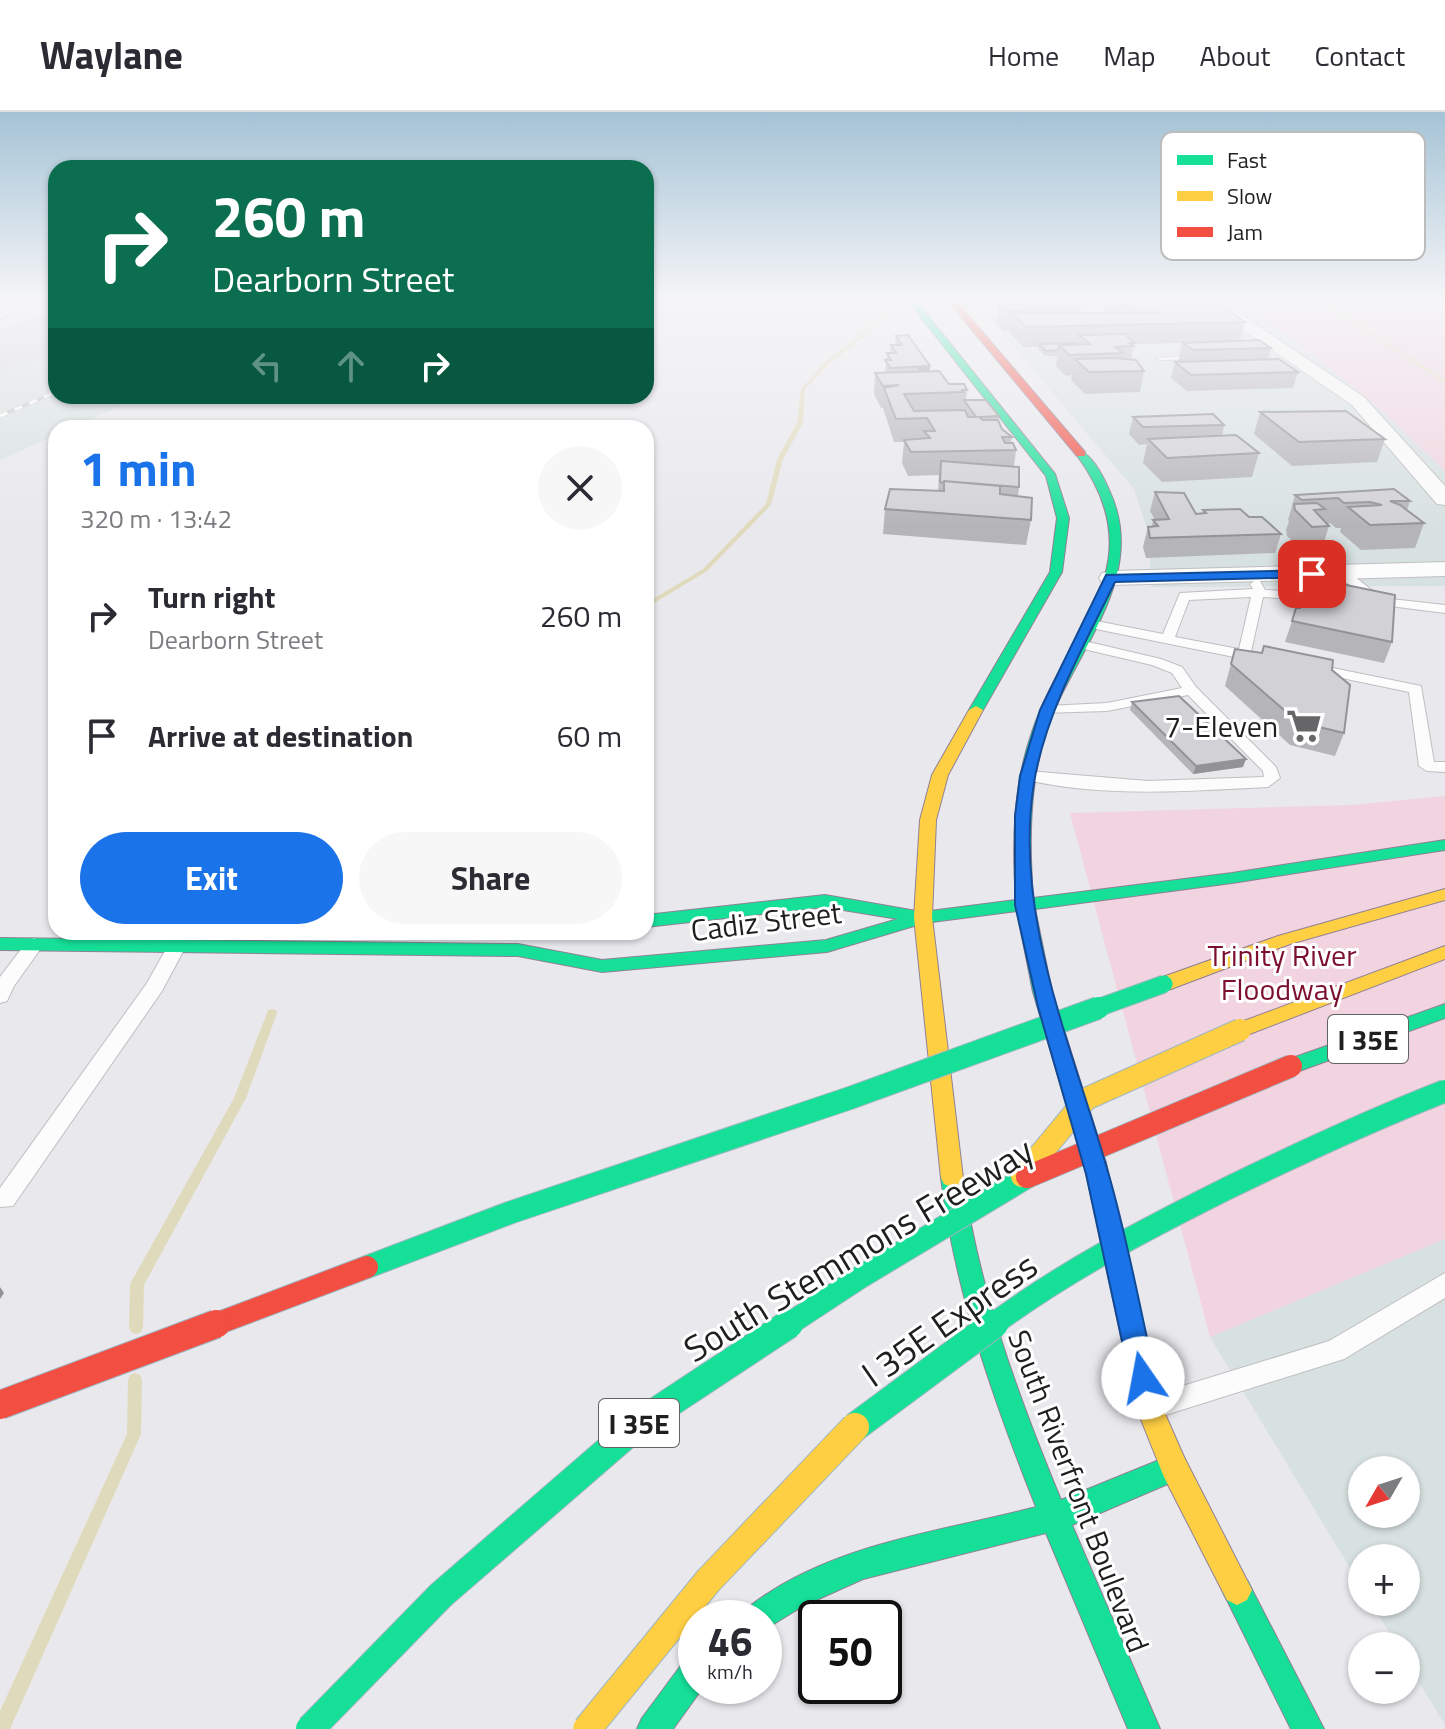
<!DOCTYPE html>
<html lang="en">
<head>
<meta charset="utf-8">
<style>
	:root { --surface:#fff; --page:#f7f7f7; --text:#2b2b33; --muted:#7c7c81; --line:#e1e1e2; --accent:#1a73e8 }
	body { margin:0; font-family:"Titillium Web",sans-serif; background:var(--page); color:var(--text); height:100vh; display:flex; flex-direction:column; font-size:30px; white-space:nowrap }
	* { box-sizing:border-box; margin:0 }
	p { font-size:26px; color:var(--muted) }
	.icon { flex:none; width:44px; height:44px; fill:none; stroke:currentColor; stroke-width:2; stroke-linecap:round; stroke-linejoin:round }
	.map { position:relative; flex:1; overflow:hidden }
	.sheet { position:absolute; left:48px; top:308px; width:606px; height:520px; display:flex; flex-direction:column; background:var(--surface); border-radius:24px; box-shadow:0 2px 6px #0004 }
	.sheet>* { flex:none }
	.banner { position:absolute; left:48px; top:48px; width:606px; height:244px; border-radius:24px; box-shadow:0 2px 6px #0004; background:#0b6e4f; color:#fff; overflow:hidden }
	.needle { width:52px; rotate:231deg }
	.buttons { position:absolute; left:1348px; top:1344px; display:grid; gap:16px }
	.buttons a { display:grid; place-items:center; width:72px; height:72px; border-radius:50%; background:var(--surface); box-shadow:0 2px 6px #0004; font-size:40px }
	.speed { position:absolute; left:678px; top:1488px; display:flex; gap:16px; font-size:40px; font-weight:700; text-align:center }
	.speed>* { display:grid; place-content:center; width:104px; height:104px; border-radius:50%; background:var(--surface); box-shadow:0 2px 6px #0004; line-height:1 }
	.speed small { font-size:20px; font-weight:400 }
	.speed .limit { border:4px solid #111; border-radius:12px; background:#fff; color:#111 }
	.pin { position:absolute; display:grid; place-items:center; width:68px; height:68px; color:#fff; margin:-34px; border-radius:16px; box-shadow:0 4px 12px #0006 }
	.me { position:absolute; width:88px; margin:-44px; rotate:348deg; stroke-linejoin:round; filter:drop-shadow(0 0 6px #0008) }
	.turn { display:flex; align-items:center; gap:28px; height:168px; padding:0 32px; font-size:36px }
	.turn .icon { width:104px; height:104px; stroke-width:2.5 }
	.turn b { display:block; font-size:56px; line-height:68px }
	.lanes { display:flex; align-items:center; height:76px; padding:0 32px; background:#0003; justify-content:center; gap:40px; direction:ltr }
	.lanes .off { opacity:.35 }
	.round { display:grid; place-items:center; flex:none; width:84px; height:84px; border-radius:42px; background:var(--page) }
	.summary { display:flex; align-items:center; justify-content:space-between; height:136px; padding:0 32px }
	h1 { font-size:48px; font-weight:700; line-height:60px; color:var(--accent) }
	.primary-button { display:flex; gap:16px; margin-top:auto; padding:16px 32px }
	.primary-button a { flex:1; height:92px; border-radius:48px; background:var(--accent); color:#fff; font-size:32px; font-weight:700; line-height:92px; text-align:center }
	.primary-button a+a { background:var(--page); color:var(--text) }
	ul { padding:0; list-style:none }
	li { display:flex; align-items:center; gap:24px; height:120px; padding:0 32px }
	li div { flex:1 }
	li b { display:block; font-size:30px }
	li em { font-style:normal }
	header { display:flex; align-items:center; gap:48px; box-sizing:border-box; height:112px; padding:0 40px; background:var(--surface); border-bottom:2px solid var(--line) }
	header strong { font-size:38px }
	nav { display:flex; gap:44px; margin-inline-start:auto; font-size:28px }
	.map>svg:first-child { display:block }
	.industrial { fill:#d8e1e1; fill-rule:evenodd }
	.park { fill:#f1d4df }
	.parking { fill:#dadadc }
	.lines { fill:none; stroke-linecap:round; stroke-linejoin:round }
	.stream { fill:#e0dabc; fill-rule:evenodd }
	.lane-casing { stroke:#bfbec0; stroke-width:2 }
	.street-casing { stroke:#bfbec0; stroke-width:2 }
	.fast-casing { stroke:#908097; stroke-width:2 }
	.slow-casing { stroke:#908097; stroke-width:2 }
	.jam-casing { stroke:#908097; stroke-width:2 }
	.lane { fill:#fcfcfc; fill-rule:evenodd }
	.street { fill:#fcfcfc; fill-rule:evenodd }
	.fast { fill:#16e098; fill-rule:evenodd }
	.slow { fill:#ffcf43; fill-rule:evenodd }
	.jam { fill:#f24e42; fill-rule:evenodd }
	.rail-casing { stroke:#cacacb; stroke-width:4 }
	.rail { stroke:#fff; stroke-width:3; stroke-dasharray:8; stroke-linecap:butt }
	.fast-bridge-far2-casing { stroke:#9eb6c2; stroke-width:19; stroke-linecap:butt }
	.fast-bridge-far1-casing { stroke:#9eb6c2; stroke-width:24; stroke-linecap:butt }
	.fast-bridge-casing { stroke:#9eb6c2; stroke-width:30; stroke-linecap:butt }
	.slow-bridge-far1-casing { stroke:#9eb6c2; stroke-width:24; stroke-linecap:butt }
	.slow-bridge-casing { stroke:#9eb6c2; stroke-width:30; stroke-linecap:butt }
	.jam-bridge-far1-casing { stroke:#9eb6c2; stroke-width:24; stroke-linecap:butt }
	.jam-bridge-casing { stroke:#9eb6c2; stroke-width:30; stroke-linecap:butt }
	.fast-bridge-far2 { stroke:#16e098; stroke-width:17 }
	.fast-bridge-far1 { stroke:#16e098; stroke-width:22 }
	.fast-bridge { stroke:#16e098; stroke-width:28 }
	.slow-bridge-far1 { stroke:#ffcf43; stroke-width:22 }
	.slow-bridge { stroke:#ffcf43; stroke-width:28 }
	.jam-bridge-far1 { stroke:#f24e42; stroke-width:22 }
	.jam-bridge { stroke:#f24e42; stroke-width:28 }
	.wall { fill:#b5b4b8 }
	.shaded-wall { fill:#939296 }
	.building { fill:#d2d1d6; stroke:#939296; stroke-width:2 }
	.route { fill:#1a73e8; stroke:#114b97; stroke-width:2 }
	.labels { text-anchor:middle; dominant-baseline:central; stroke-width:6; stroke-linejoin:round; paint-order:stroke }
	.shield { fill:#fff; stroke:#626262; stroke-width:2 }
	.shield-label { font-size:28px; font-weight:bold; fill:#1f1f1f }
	.poi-label { font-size:30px; fill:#1f1f1f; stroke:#fff; text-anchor:end }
	.street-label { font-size:30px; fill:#1f1f1f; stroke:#fff }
	.park-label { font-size:30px; fill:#7c0e2e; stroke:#fff }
	.near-street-label { font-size:36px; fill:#1f1f1f; stroke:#fff }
	.key { fill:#fff; stroke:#bcbcbc; stroke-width:2 }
	.key-label { font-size:22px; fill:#1f1f1f }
</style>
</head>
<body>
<header>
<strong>Waylane</strong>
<nav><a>Home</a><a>Map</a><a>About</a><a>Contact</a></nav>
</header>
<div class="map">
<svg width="1445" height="1617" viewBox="0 0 1445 1617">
	<rect width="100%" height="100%" fill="#e9e8ed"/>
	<!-- industrial -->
	<path class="industrial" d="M1226,189L1278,216L1378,295L1445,359V474L1151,475L1149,422L1134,377L986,202Z
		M56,236V284H142L71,316H56V323L0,348V256Z
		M1445,1127V1613L1406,1549V1534H1397L1371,1490H1406V1446H1362V1476L1210,1225ZM1362,1358H1406V1402H1362Z"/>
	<!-- park -->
	<path class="park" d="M1226,189H1445V359L1378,295L1278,216Z
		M1445,684V1127L1210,1225L1070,701L1351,693Z"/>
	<!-- parking -->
	<path class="parking" d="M56,198V239L0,260V218Z"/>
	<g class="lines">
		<!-- stream -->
		<path class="stream" d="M1318,189H1323L1445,268V271Z
			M885,199L888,200L863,226L830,251L805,277L803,311L783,347L771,393L707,459L646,496V491L703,457L766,392L777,347L797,311L801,277L826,249L859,224Z
			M272,897L276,898L277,901L246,986L144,1173L143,1216L141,1220L136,1222L131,1220L129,1216L130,1172L234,986L267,901L268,898Z
			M135,1261L140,1263L142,1268L141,1322L10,1617H0V1599L127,1322L128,1268L130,1263Z"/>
		<!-- lane casing -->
		<g class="lane-casing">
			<path id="lane" d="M0,196L22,198L0,206V202L4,200H0Z
				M1201,243L1204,247L1160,248L1156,246Z
				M1338,458H1346L1382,486L1445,493V501L1374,492L1338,464Z
				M1256,468L1260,469L1265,478L1324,481L1330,485L1324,489L1263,485L1251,540L1262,542V548L1244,547L1091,516L1085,512L1091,508L1163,522L1180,481L1253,477L1250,472ZM1251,485L1239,537L1175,525L1189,488Z
				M1080,528L1161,547L1182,555L1196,575L1276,655L1280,666L1268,675C1188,679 1101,686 1023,667L1020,664L1028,659L1148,669L1264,665L1263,659L1188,583L1107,599L1042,601L1040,598L1047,594L1107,591L1182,576L1172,561L1152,553L1075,535V529Z
				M1313,552L1421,574L1434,650H1445V660L1427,659L1419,654L1409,580L1308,559V553Z
				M35,826L44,832L14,874L7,889L0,891V865L28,828Z
				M177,828L186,834L162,879L13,1094L0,1095V1076L147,871L170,830Z
				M1445,1161V1186L1344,1247L1159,1305L1150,1302L1146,1293L1150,1284L1329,1229Z"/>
		</g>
		<!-- street casing -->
		<g class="street-casing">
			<path id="street" d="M1210,189H1221L1364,285L1445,374V393L1437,392L1352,293L1210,195Z
				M1445,450V464L1111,473L1102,471L1099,466L1102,461L1111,459Z"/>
		</g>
		<!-- fast casing -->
		<g class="fast-casing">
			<path id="fast" d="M908,189H916L1055,362L1069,406L1062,460L983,598L976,602L969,598L1050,460L1057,406L1046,364Z
				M1081,339C1094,346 1103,364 1109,378C1151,466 1071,542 1045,622C1029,676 1029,731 1033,786L1232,761L1445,728V738L1232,771L1035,797L1052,880L1106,1051L1103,1057L1095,1060L1087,1057L1084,1051L1033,880L1017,799L924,811L827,840L602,860L518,844L0,838V826L518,832L602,848L826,828L898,807L825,795L646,815V803L825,783L922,800L1016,788C1012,732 1013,674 1032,620C1067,516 1159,453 1076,342Z
				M1445,892V906L1291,962L1284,959L1281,954L1284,949Z
				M952,1057L960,1060L963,1066C979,1178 1018,1284 1061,1388L1174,1342L1184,1345L1188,1355L1184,1365L1072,1413L1160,1617H1128L1046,1421L863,1467L803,1494L764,1518V1506H742C748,1492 760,1487 773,1478C852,1429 948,1418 1036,1395C994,1289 955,1180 941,1066L944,1060Z
				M1237,1463L1247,1468L1324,1617H1291L1222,1478L1227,1468Z
				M696,1544V1574H704L673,1617H637L642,1606L685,1548Z"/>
		</g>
		<!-- slow casing -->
		<g class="slow-casing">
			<path id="slow" d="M976,594L983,598L948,663L936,708L932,805L963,1066L960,1072L952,1075L944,1072L941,1066L914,805L920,708L932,663L969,598Z
				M1445,777V788L1290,832L1171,877L1164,879L1154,872L1157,867L1278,824Z
				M1445,834V847L1247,923H1233L1230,918L1233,913Z
				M1095,1042L1103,1045L1106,1051L1162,1295L1184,1345L1252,1478L1247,1488L1237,1493L1227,1488L1164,1365L1136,1295L1084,1051L1087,1045Z"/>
		</g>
		<!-- jam casing -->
		<g class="jam-casing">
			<path id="jam" d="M948,189H956L1085,340V344H1077Z"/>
		</g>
		<!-- lane -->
		<use href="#lane" class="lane"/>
		<!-- street -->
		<use href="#street" class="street"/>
		<!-- fast -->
		<use href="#fast" class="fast"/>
		<!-- slow -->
		<use href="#slow" class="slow"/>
		<!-- jam -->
		<use href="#jam" class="jam"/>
		<!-- rail casing -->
		<g class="rail-casing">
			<path id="rail" d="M0,304L56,280"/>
		</g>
		<!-- rail -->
		<use href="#rail" class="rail"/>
		<!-- fast-bridge-far2 casing -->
		<g class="fast-bridge-far2-casing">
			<path id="fast-bridge-far2" d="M1092,898L1164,872"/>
		</g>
		<!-- fast-bridge-far1 casing -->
		<g class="fast-bridge-far1-casing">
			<path id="fast-bridge-far1" d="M367,1155L509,1101L850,986L1098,896
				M786,1214L859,1166L1027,1065
				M991,1214C1065,1159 1146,1117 1228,1076C1300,1041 1371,1008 1445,979"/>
		</g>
		<!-- fast-bridge casing -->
		<g class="fast-bridge-casing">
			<path id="fast-bridge" d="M855,1315L994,1212
				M310,1617L441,1483L642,1309L789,1212"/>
		</g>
		<!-- slow-bridge-far1 casing -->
		<g class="slow-bridge-far1-casing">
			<path id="slow-bridge-far1" d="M1022,1064L1086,987L1240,918"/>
		</g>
		<!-- slow-bridge casing -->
		<g class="slow-bridge-casing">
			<path id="slow-bridge" d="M587,1617L708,1469L855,1315"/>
		</g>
		<!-- jam-bridge-far1 casing -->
		<g class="jam-bridge-far1-casing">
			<path id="jam-bridge-far1" d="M1027,1065L1291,954
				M211,1214L367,1155"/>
		</g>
		<!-- jam-bridge casing -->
		<g class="jam-bridge-casing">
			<path id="jam-bridge" d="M0,1293L216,1212"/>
		</g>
		<!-- fast-bridge-far2 -->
		<use href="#fast-bridge-far2" class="fast-bridge-far2"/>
		<!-- fast-bridge-far1 -->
		<use href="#fast-bridge-far1" class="fast-bridge-far1"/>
		<!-- fast-bridge -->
		<use href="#fast-bridge" class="fast-bridge"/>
		<!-- slow-bridge-far1 -->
		<use href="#slow-bridge-far1" class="slow-bridge-far1"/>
		<!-- slow-bridge -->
		<use href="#slow-bridge" class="slow-bridge"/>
		<!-- jam-bridge-far1 -->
		<use href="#jam-bridge-far1" class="jam-bridge-far1"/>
		<!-- jam-bridge -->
		<use href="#jam-bridge" class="jam-bridge"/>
	</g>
	<!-- wall -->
	<path class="wall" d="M1107,189H1214L1245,210L1240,229L1271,236L1268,247L1298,260L1293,276L1187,279L1171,266L1175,250H1178L1182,231L1134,232L1131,247L1144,259L1140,280L1085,282L1071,268L1072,263L1066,264L1056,254L1057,244H1045L1038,237V235H1023L1009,220L1010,218L1003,219L996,211L999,192L1081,197L1080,201H1108L1105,199Z
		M896,224L930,260L949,272L967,278L966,288L999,304L998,308L1002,317L1012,325L1011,331L1016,338L1014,354L1019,375L1018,384L1031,408L1026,433L883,422L885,397L938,379L939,363L908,364L902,351L904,330H894L883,296H881L874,282L875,261H886L885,259L887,241H890L891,233H895Z
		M1260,300L1385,327L1377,350L1292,354L1254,322Z
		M1133,305L1224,313L1222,324L1259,341L1252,365L1162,370L1143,351L1147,332L1139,333L1129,322Z
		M1155,380L1196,402H1202L1203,398L1249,405L1281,422L1275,441L1146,446L1143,435L1148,415H1152L1153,408H1155L1150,399Z
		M1295,383L1410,389L1407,398L1424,411L1415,436L1361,438L1340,420L1341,416H1336L1330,411L1327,412L1329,414L1321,440H1304L1287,424L1286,418L1289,409L1288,408Z
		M1317,467L1392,530L1384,551L1285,530L1303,476L1313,477Z
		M1235,537L1332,558L1344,621L1335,644L1290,633L1225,574Z
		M1132,590L1243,655L1193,662L1130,598Z"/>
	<!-- shaded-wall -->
	<path class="shaded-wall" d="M930,254L929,265L917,266L918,255Z
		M1246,647L1243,655L1193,662L1196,654Z
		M0,1175L4,1181L0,1187Z"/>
	<!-- building -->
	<path class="building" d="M1120,189H1214L1245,210L1026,215L1012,201H1163L1134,200Z
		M1072,190L1081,197L1006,199L999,192Z
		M1125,222L1135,231H1130L1134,234L1115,235L1123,241L1069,243L1059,233L1090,232L1079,223Z
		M908,223L930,254L890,256L885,248H891L887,241H896L891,233H902L896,224Z
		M1259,228L1271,236L1193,238L1183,231Z
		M1074,231L1076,233H1059L1058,238L1046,239L1039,232Z
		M1115,246L1136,248L1144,259L1089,260L1075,247Z
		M1279,247L1298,260L1191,263L1175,250Z
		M939,259L949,272H964L967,278H962L963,280L904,282L914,299L965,298L968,305H976L964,288H986L999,304L979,305L983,308H998L1002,317L1012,325H1002L1005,331H1013L1016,338L911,340L904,328L930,326L924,319H935L927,306L896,307L884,276L899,273L883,274L875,261Z
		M1346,299L1385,327L1299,330L1260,300Z
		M1213,302L1224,313L1143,315L1133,305Z
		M1236,323L1259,341L1167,346L1148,327Z
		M941,349L1019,355V375L944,369V371L940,370Z
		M944,369L1000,374V382L1032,386L1031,408L885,397L890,377L944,379Z
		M1394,377L1410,389H1390L1400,393L1424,411L1370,413L1348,395L1382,393L1370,390L1344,391L1338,386L1302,388L1295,383Z
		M1155,380L1184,381L1196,402L1206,401L1203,398L1240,397L1249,405H1262L1281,422L1150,426L1148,415L1158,414L1153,408L1169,407Z
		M1317,391L1325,397L1314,398L1329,414L1312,415L1295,398L1294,392Z
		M1317,467L1395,483L1392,530L1292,509L1296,496H1300L1303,476L1314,478Z
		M1264,534L1333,548L1332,558L1350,573L1344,621L1298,610L1231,552L1235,537L1262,541Z
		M1179,584L1246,647L1196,654L1132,590Z"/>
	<!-- sky -->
	<linearGradient id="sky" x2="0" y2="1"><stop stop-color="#a5c3d6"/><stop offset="0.45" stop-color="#f5f5f7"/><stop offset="1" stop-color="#f5f5f7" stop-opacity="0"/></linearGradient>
	<rect width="1445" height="416" fill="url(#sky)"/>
	<!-- route -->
	<path class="route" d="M1312,458L1316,459V465L1115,470C1085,532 1048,596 1035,665C1011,800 1072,933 1108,1060C1128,1128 1140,1198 1156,1266L1152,1275L1143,1279L1134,1275L1130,1266L1086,1062L1038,895L1015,793V704L1020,664L1040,598L1106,463Z"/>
	<!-- icons -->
	<defs>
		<g id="supermarket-bare" transform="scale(2.76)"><path d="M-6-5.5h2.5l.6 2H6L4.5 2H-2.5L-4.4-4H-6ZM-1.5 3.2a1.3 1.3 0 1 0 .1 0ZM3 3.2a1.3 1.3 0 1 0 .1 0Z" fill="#666567" stroke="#fff" stroke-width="2.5" paint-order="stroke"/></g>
	</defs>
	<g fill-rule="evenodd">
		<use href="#supermarket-bare" x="1304" y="614"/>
	</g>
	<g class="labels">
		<!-- shield labels -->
		<g class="shield">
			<rect x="1328" y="903" width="80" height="48" rx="6"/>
			<rect x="599" y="1287" width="80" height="48" rx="6"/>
		</g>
		<g class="shield-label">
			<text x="1368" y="927">I 35E</text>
			<text x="639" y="1311">I 35E</text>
		</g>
		<!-- poi labels -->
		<g class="poi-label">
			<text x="1278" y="614">7-Eleven</text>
		</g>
		<!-- street labels -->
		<g class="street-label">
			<text transform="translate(766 809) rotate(-7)">Cadiz Street</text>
			<text transform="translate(1079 1379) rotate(69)">South Riverfront Boulevard</text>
		</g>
		<!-- park labels -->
		<g class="park-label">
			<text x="1282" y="843">Trinity River<tspan x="1282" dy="34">Floodway</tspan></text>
		</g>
		<!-- near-street labels -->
		<g class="near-street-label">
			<text transform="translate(858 1137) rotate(-31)">South Stemmons Freeway</text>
			<text transform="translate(949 1207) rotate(-35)">I 35E Express</text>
		</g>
	</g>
	<!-- legend -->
	<rect x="1161" y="20" width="264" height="128" rx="12" class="key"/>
	<rect x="1177" y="43" width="36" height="10" fill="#16e098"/>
	<rect x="1177" y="79" width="36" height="10" fill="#ffcf43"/>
	<rect x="1177" y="115" width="36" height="10" fill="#f24e42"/>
	<g class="key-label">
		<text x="1227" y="56">Fast</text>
		<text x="1227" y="92">Slow</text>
		<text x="1227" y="128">Jam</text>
	</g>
</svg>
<div class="buttons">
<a><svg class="needle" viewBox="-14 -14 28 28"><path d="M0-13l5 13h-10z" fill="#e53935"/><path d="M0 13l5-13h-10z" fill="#7c7c81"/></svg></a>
<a>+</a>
<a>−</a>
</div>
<div class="speed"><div>46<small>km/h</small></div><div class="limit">50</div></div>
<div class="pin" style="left:1312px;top:462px;background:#d93025"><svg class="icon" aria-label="arrive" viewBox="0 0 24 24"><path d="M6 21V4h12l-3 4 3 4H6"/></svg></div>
<svg class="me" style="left:1143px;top:1266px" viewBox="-20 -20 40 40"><circle r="19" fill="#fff"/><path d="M0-13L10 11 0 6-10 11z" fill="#1a73e8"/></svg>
<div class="banner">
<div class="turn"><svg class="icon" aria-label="right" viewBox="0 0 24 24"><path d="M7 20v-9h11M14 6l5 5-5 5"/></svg><div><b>260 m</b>Dearborn Street</div></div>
<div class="lanes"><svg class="icon off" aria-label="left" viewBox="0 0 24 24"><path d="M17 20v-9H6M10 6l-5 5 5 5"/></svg><svg class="icon off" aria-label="ahead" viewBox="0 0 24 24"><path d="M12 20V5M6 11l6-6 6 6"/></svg><svg class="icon" aria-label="right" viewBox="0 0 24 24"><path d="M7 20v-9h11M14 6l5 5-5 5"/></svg></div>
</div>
<section class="sheet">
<div class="summary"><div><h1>1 min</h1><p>320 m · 13:42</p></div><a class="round"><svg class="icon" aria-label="close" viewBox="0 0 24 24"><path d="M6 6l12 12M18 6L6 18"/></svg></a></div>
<ul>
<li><svg class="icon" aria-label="right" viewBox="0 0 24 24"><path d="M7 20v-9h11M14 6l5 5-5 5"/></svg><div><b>Turn right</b><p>Dearborn Street</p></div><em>260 m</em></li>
<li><svg class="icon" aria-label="arrive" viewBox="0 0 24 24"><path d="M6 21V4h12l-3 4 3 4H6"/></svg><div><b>Arrive at destination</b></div><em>60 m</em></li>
</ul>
<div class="primary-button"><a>Exit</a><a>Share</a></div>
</section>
</div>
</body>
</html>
